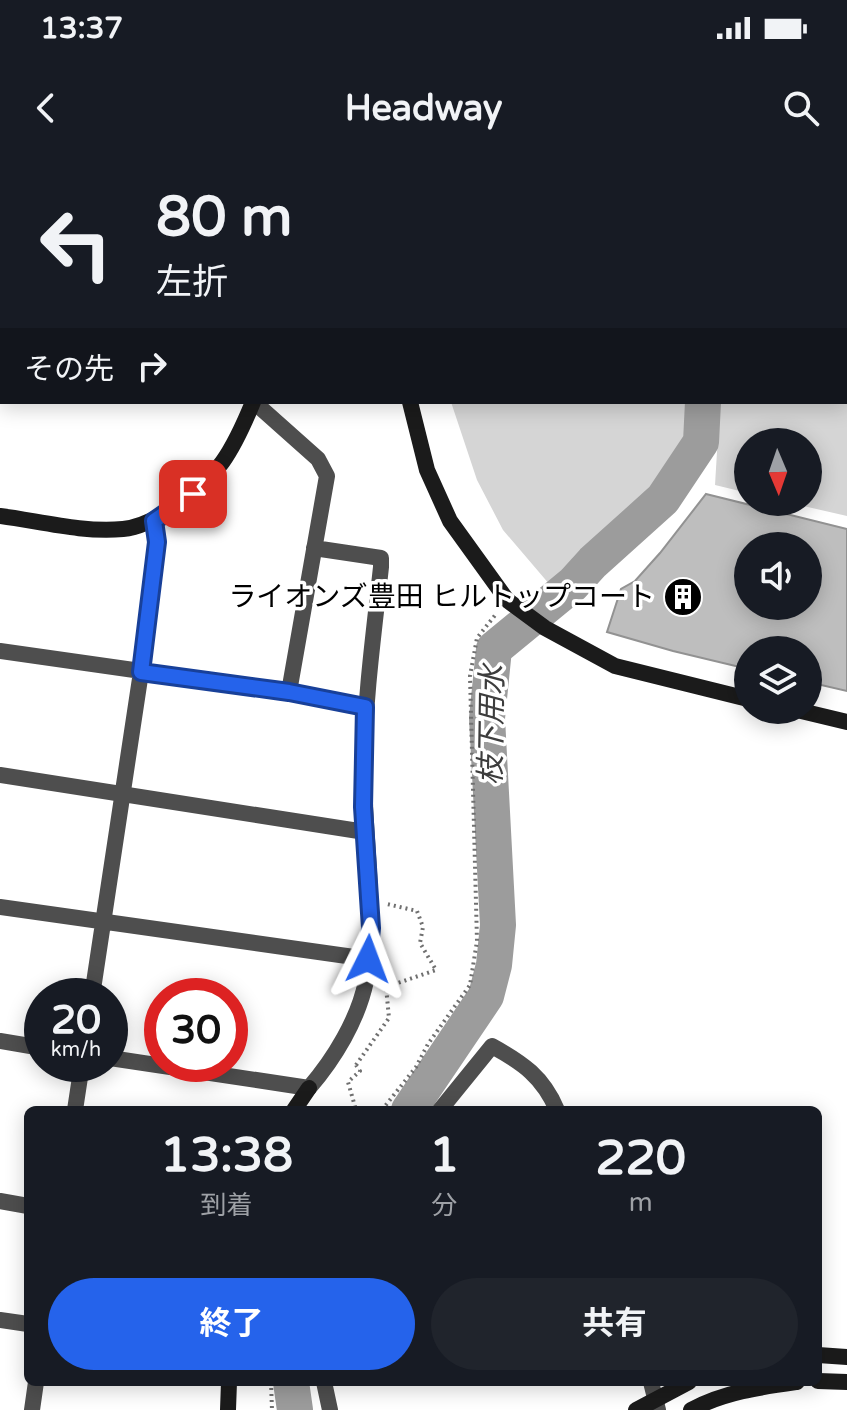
<!DOCTYPE html>
<html lang="ja">
<head>
<meta charset="utf-8">
<style>
	:root { --surface:#171b24; --page:#20242c; --text:#f1f3f6; --muted:#9ea1a6; --accent:#2563eb }
	body { margin:0; font-family:"Varela Round","Noto Sans JP",sans-serif; background:var(--page); color:var(--text); height:100vh; display:flex; flex-direction:column; font-size:30px; white-space:nowrap }
	* { box-sizing:border-box; margin:0 }
	p { font-size:26px; color:var(--muted) }
	.icon { flex:none; width:44px; height:44px; fill:none; stroke:currentColor; stroke-width:2; stroke-linecap:round; stroke-linejoin:round }
	.map { position:relative; flex:1; overflow:hidden }
	.drawer { position:absolute; left:24px; top:946px; width:798px; height:280px; display:flex; flex-direction:column; background:var(--surface); border-radius:12px; box-shadow:0 4px 20px #0003 }
	.drawer>* { flex:none }
	.guide { position:absolute; left:0px; top:0px; width:848px; height:244px; box-shadow:0 4px 20px #0003; background:#171b24; color:var(--text); overflow:hidden }
	.needle { width:52px; rotate:178deg }
	.fabs { position:absolute; left:734px; top:268px; display:grid; gap:16px }
	.fabs a { display:grid; place-items:center; width:88px; height:88px; border-radius:50%; background:var(--surface); box-shadow:0 4px 20px #0003; font-size:40px }
	.speed { position:absolute; left:24px; top:818px; display:flex; gap:16px; font-size:40px; font-weight:700; text-align:center }
	.speed>* { display:grid; place-content:center; width:104px; height:104px; border-radius:50%; background:var(--surface); box-shadow:0 4px 20px #0003; line-height:1 }
	.speed small { font-size:20px; font-weight:400 }
	.speed .limit { border:12px solid #d22; background:#fff; color:#111 }
	.pin { position:absolute; display:grid; place-items:center; width:68px; height:68px; color:#fff; margin:-34px; border-radius:16px; box-shadow:0 4px 12px #0006 }
	.me { position:absolute; width:88px; margin:-44px; rotate:3deg; stroke-linejoin:round; filter:drop-shadow(0 0 6px #0008) }
	.turn { display:flex; align-items:center; gap:28px; height:168px; padding:0 24px; font-size:36px }
	.turn .icon { width:104px; height:104px; stroke-width:2.5 }
	.turn b { display:block; font-size:56px; line-height:68px }
	.then { display:flex; align-items:center; height:76px; padding:0 24px; background:#0003; gap:16px; font-size:30px }
	.eta { display:flex; justify-content:space-evenly; align-items:center; height:136px; text-align:center }
	.eta b { font-size:48px; font-weight:700; line-height:56px }
	.cta { display:flex; gap:16px; margin-top:auto; padding:16px 24px }
	.cta a { flex:1; height:92px; border-radius:48px; background:var(--accent); color:#fff; font-size:32px; font-weight:700; line-height:92px; text-align:center }
	.cta a+a { background:var(--page); color:var(--text) }
	.status { display:flex; justify-content:space-between; align-items:center; height:56px; padding:0 40px; background:var(--surface); direction:ltr }
	.status svg { height:22px; fill:currentColor }
	header { display:flex; justify-content:space-between; align-items:center; height:104px; padding:0 24px; background:var(--surface); font-size:36px; font-weight:700 }
	.map>svg:first-child { display:block }
	.green { fill:#d5d5d5 }
	.lines { fill:none; stroke-linecap:round; stroke-linejoin:round }
	.stream { stroke:#9c9c9c; stroke-width:6 }
	.river { stroke:#9c9c9c; stroke-width:36 }
	.building { fill:#bebebe; stroke:#929292; stroke-width:2; fill-rule:evenodd }
	.path { stroke:#707070; stroke-width:4; stroke-dasharray:2 4; stroke-linecap:butt }
	.street { stroke:#4e4e4e; stroke-width:16 }
	.secondary { stroke:#1b1b1b; stroke-width:16 }
	.route-casing { stroke:#184099; stroke-width:20 }
	.route { stroke:#2563eb; stroke-width:14 }
	.labels { text-anchor:middle; dominant-baseline:central; stroke-width:7; stroke-linejoin:round; paint-order:stroke }
	.poi-label { font-size:28px; fill:#000; stroke:#fff; text-anchor:end }
	.water-label { font-size:30px; font-style:italic; fill:#3d3d3d; stroke:#fff }
</style>
</head>
<body>
<div class="status"><b>13:37</b><svg viewBox="0 0 49 12"><path d="M0 12V9h3v3zM5 12V6h3v6zM10 12V3h3v9zM15 12V0h3v12zM26 1h20v11H26zM47 4h2v5h-2z"/></svg></div>
<header><svg class="icon" aria-label="back" viewBox="0 0 24 24"><path d="M15 5l-7 7 7 7"/></svg>Headway<svg class="icon" aria-label="search" viewBox="0 0 24 24"><circle cx="10" cy="10" r="6"/><path d="M15 15l6 6"/></svg></header>
<div class="map">
<svg width="847" height="1250" viewBox="0 0 847 1250">
	<rect width="100%" height="100%" fill="#fff"/>
	<!-- green -->
	<path class="green" d="M391,0H714L391,2Z
		M750,0H847V356L786,342H808V282H748V333L715,325L720,242H846V2H750Z
		M451,242H691L689,280L655,331L591,388L563,419L550,425L503,370L477,320Z"/>
	<g class="lines">
		<!-- stream -->
		<path class="stream" d="M846,151H847"/>
		<!-- river -->
		<path class="river" d="M727,2V0
			M409,950L486,836L494,805L498,765L487,558L494,489L573,424L593,402L663,339L701,282L703,242
			M291,1222L295,1250"/>
	</g>
	<!-- building -->
	<path class="building" d="M706,334L847,369V531L808,522V490H748V509L673,491L607,472L621,429L635,421L660,393ZM748,386H808V446H748Z"/>
	<g class="lines">
		<!-- path -->
		<path class="path" d="M356,905L389,858L386,827L436,810L420,783L423,767L417,751L387,744
			M356,905L360,911L348,922L356,950
			M382,950L416,907L428,884L470,825L477,781L470,516L477,478L496,454
			M271,1222L272,1250"/>
		<!-- street -->
		<path class="street" d="M218,0V2
			M111,2V0
			M0,41L2,42
			M0,201H2
			M254,242L318,299L327,316L289,532
			M0,491L289,532L365,547
			M0,615L365,672
			M0,747L368,799
			M92,836L141,512L157,382L154,361
			M0,881L42,888
			M110,898L309,928C334,899 358,860 366,821C378,754 363,672 364,602C365,536 374,472 381,407V398L314,388
			M75,950L82,904
			M440,950L492,886C523,903 543,917 557,950
			M0,1041L28,1046
			M0,1160L28,1164
			M324,1222L330,1250
			M651,1222L658,1250
			M32,1250L36,1222"/>
		<!-- secondary -->
		<path class="secondary" d="M357,0L358,2
			M300,2L307,0
			M410,242L427,310L450,361L507,440L545,468L615,506L748,539
			M0,356C39,361 83,373 123,369C142,367 158,358 173,348C218,318 233,291 253,242
			M797,550L847,562
			M294,950L309,928
			M818,1195L847,1197
			M818,1221L847,1222
			M228,1250L229,1222
			M636,1250L689,1222
			M691,1250C724,1232 761,1227 797,1222"/>
	</g>
	<g class="lines">
		<!-- route casing -->
		<g class="route-casing">
			<path id="route" d="M193,334L154,361L157,382L141,512L289,532L365,547L363,647L371,768L368,799"/>
		</g>
		<!-- route -->
		<use href="#route" class="route"/>
	</g>
	<!-- icons -->
	<defs>
		<g id="building-disc" transform="scale(2)"><circle r="9.5" fill="#000" stroke="#fff"/><path d="M-4-6H4V6H1V3H-1V6H-4ZM-2.5-4.3h1.7v1.8h-1.7ZM.8-4.3h1.7v1.8H.8ZM-2.5-1h1.7V.8h-1.7ZM.8-1h1.7V.8H.8Z" fill="#fff"/></g>
	</defs>
	<g fill-rule="evenodd">
		<use href="#building-disc" x="683" y="437"/>
	</g>
	<g class="labels">
		<!-- poi labels -->
		<g class="poi-label">
			<text x="655" y="437">ライオンズ豊田 ヒルトップコート</text>
		</g>
		<!-- water labels -->
		<g class="water-label">
			<text transform="translate(492 565) rotate(-89)">枝下用水</text>
		</g>
	</g>
</svg>
<div class="fabs">
<a><svg class="needle" viewBox="-14 -14 28 28"><path d="M0-13l5 13h-10z" fill="#e53935"/><path d="M0 13l5-13h-10z" fill="#9ea1a6"/></svg></a>
<a><svg class="icon" aria-label="sound" viewBox="0 0 24 24"><path d="M4 9h4l5-4v14l-5-4H4zM17 9q2 3 0 6"/></svg></a>
<a><svg class="icon" aria-label="layers" viewBox="0 0 24 24"><path d="M12 4l9 5-9 5-9-5zM3 14l9 5 9-5"/></svg></a>
</div>
<div class="speed"><div>20<small>km/h</small></div><div class="limit">30</div></div>
<div class="pin" style="left:193px;top:334px;background:#d93025"><svg class="icon" aria-label="arrive" viewBox="0 0 24 24"><path d="M6 21V4h12l-3 4 3 4H6"/></svg></div>
<svg class="me" style="left:368px;top:799px" viewBox="-20 -20 40 40"><path d="M0-17L14 15 0 8-14 15z" fill="#2563eb" stroke="#fff" stroke-width="4"/></svg>
<div class="guide">
<div class="turn"><svg class="icon" aria-label="left" viewBox="0 0 24 24"><path d="M17 20v-9H6M10 6l-5 5 5 5"/></svg><div><b>80 m</b>左折</div></div>
<div class="then">その先<svg class="icon" aria-label="right" viewBox="0 0 24 24"><path d="M7 20v-9h11M14 6l5 5-5 5"/></svg></div>
</div>
<section class="drawer">
<div class="eta">
<div><b>13:38</b><p>到着</p></div>
<div><b>1</b><p>分</p></div>
<div><b>220</b><p>m</p></div>
</div>
<div class="cta"><a>終了</a><a>共有</a></div>
</section>
</div>
</body>
</html>
